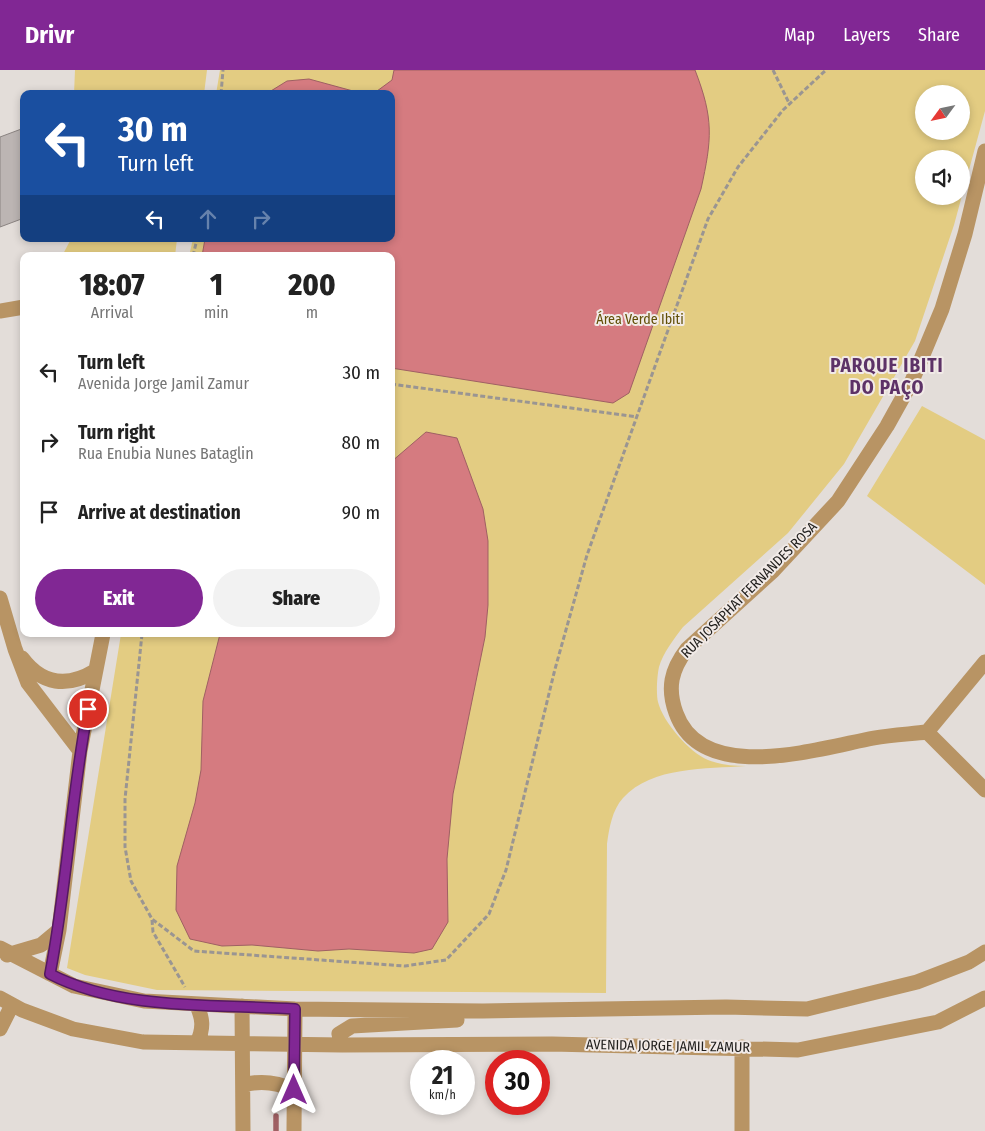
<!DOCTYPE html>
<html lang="en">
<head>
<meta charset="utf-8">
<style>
	:root { --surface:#fff; --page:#f2f2f2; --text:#222; --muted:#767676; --accent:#812794 }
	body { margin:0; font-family:"Fira Sans Condensed",sans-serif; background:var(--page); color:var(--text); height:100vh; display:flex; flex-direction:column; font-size:19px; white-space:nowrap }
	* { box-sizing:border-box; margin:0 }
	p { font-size:16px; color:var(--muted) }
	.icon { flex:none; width:28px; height:28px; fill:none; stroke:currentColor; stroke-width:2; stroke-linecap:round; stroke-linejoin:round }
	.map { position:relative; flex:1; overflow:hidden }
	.panel { position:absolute; left:20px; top:182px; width:375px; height:385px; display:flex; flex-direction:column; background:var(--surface); border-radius:10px; box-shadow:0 2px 8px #0003 }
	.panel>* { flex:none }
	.banner { position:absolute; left:20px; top:20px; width:375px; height:152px; border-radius:10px; box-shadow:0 2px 8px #0003; background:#1a4fa0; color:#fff; overflow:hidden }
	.needle { width:32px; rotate:237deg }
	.tools { position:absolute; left:915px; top:15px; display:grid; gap:10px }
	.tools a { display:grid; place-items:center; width:55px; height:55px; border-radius:50%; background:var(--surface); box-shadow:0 2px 8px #0003; font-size:25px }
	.speed { position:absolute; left:410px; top:980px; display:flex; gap:10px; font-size:25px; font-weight:700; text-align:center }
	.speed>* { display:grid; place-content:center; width:65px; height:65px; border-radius:50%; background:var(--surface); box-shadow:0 2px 8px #0003; line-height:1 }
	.speed small { font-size:12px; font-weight:400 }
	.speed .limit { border:8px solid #d22; background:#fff; color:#111 }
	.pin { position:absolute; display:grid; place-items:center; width:42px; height:42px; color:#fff; margin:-21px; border:2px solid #fff; border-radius:50%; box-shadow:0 1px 5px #0007 }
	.me { position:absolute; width:55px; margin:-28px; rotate:0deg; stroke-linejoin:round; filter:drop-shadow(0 0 4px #0008) }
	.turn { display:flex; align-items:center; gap:18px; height:105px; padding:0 15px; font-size:22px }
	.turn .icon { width:65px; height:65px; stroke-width:2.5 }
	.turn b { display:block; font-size:35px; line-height:42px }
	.lanes { display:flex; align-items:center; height:48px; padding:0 15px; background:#0003; justify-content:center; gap:25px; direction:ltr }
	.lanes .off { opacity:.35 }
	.eta { display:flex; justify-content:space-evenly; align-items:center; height:85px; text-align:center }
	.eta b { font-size:30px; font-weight:800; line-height:35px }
	.primary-button { display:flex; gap:10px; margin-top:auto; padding:10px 15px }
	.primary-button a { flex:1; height:58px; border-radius:30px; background:var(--accent); color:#fff; font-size:20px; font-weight:800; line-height:58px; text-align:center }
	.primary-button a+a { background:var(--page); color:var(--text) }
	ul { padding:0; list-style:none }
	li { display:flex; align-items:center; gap:15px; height:70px; padding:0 15px }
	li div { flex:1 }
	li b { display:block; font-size:19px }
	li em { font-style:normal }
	header { display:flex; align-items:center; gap:30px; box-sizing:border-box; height:70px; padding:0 25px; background:var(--accent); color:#fff }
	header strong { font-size:24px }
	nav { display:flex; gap:28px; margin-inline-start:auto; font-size:18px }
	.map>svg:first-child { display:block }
	.green { fill:#e3cc82; fill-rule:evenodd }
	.water { fill:#d57b80; stroke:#9f6063 }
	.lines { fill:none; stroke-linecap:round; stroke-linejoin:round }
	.stream { stroke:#9f6063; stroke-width:5.5 }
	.building { fill:#bcb5b3; stroke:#8a8381 }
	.path { stroke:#9a9592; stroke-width:3; stroke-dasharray:5 2.5; stroke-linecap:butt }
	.minor { stroke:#b89464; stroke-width:15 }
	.route-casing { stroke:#541960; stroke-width:12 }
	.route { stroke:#812794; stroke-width:9 }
	.labels { text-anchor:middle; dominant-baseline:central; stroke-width:4; stroke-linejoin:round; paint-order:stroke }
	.park-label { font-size:14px; fill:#614f06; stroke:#f1eae7 }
	.street-label { font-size:14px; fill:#22201e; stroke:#f1eae7 }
	.district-label { font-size:19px; font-weight:bold; letter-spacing:1px; fill:#5d3267; stroke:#f1eae7 }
</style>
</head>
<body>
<header>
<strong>Drivr</strong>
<nav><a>Map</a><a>Layers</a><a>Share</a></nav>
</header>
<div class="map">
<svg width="985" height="1061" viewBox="0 0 985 1061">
	<rect width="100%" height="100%" fill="#e3ddd9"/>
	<!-- green -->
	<path class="green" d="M75,0H207L204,24H74Z
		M220,0H985V41L954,155L915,271L844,394L788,463L683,557C674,569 663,583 659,597C657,606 656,624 658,632C663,652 689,682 708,690C721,695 733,696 746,696C707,699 652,696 623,728C612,740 609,759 607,774L606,923L157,920L85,905L67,898L121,564H391V186H189L193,169H391V24H216ZM924,24H961V61H924ZM924,89H961V126H924Z
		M71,169H177L175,186H62Z
		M922,336L985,370V515L867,426Z"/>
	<!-- water -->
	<path class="water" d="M394,0H695C714,49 712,69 701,119L629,323L613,333L391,298V186H202L205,169H391V24H373L392,10Z
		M309,9L364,24H266L287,11Z
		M426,362L457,368L483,439L488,471V535L485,567L453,724L447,789L448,852L432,879L414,883L349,879L318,881L252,875L222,876L190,869L176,840L177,796L195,733L201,700L203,631L220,564H391V392Z"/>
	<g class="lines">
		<!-- stream -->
		<path class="stream" d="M276,1046V1061"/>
	</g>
	<!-- building -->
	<path class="building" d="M24,58V148L0,157V67Z"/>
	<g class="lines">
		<!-- path -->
		<path class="path" d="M773,0L789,33
			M221,24L223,0
			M193,186L197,169
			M391,314L638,347
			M142,564L125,729V777L131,811L152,849L194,881L405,896L446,890L489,844L506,800L555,599L587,485L708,149L738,97L783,40L826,0
			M152,850L153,862L185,917"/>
		<!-- minor -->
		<path class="minor" d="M985,81L965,164L942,239L912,311L887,356L838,431L773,501L687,579C671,600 667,618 676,643C702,716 820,678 874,668C891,665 910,664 927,662L985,720
			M0,241L24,237
			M0,528L15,579L28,613L80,681
			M22,588C42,615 67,618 95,601
			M927,662L985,592
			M0,878L74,916L144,931L295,939L483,941L726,937L807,939L917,912L969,892L985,882
			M7,885L41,875L59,860
			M50,904L59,860L80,681L103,564
			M0,928L22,940L73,959L143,972L342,975L552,974L798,980L938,952L985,928
			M196,934C203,948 204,958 197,973
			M242,936L243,1061
			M0,959L12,935
			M342,975L339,964L352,956L457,950
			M243,1015C261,1010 277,1012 294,1020
			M294,1061L295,939
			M742,1061V977"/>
	</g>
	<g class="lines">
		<!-- route casing -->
		<g class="route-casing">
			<path id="route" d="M88,639C71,727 67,816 50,904C121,941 216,934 295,939L294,1020"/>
		</g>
		<!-- route -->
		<use href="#route" class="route"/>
	</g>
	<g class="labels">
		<!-- park labels -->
		<g class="park-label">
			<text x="640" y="249">Área Verde Ibiti</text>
		</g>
		<!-- street labels -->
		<g class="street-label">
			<text transform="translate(749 520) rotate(-45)">RUA JOSAPHAT FERNANDES ROSA</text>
			<text transform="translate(668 976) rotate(1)">AVENIDA JORGE JAMIL ZAMUR</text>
		</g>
		<!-- district labels -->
		<g class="district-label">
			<text x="887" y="295">PARQUE IBITI<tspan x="887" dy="22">DO PAÇO</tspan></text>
		</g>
	</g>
</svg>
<div class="tools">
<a><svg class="needle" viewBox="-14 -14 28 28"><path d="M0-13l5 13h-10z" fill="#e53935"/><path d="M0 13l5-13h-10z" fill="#767676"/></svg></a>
<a><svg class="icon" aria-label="sound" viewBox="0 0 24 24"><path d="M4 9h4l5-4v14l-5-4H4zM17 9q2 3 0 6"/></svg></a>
</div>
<div class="speed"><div>21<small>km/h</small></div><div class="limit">30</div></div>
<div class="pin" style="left:88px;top:639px;background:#d93025"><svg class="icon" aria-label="arrive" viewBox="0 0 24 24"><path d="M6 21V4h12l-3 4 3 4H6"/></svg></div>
<svg class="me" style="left:294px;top:1020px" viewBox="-20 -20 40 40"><path d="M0-17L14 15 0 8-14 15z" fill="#812794" stroke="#fff" stroke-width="4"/></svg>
<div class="banner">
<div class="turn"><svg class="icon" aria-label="left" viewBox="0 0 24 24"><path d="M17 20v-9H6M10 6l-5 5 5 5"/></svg><div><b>30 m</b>Turn left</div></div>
<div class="lanes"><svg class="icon" aria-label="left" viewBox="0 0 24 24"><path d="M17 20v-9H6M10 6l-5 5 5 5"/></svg><svg class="icon off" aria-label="ahead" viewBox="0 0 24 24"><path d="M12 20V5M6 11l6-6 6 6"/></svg><svg class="icon off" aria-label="right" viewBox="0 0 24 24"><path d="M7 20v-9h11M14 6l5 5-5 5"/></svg></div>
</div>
<section class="panel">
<div class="eta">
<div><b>18:07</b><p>Arrival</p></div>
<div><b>1</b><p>min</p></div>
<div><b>200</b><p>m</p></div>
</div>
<ul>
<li><svg class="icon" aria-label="left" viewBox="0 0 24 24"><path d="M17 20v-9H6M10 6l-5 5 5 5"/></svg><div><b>Turn left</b><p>Avenida Jorge Jamil Zamur</p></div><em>30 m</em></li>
<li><svg class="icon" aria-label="right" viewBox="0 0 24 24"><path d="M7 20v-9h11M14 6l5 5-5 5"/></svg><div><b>Turn right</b><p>Rua Enubia Nunes Bataglin</p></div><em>80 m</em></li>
<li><svg class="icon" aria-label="arrive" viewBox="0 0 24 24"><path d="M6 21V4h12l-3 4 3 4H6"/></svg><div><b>Arrive at destination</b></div><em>90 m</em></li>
</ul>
<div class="primary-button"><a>Exit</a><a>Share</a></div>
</section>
</div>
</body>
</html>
